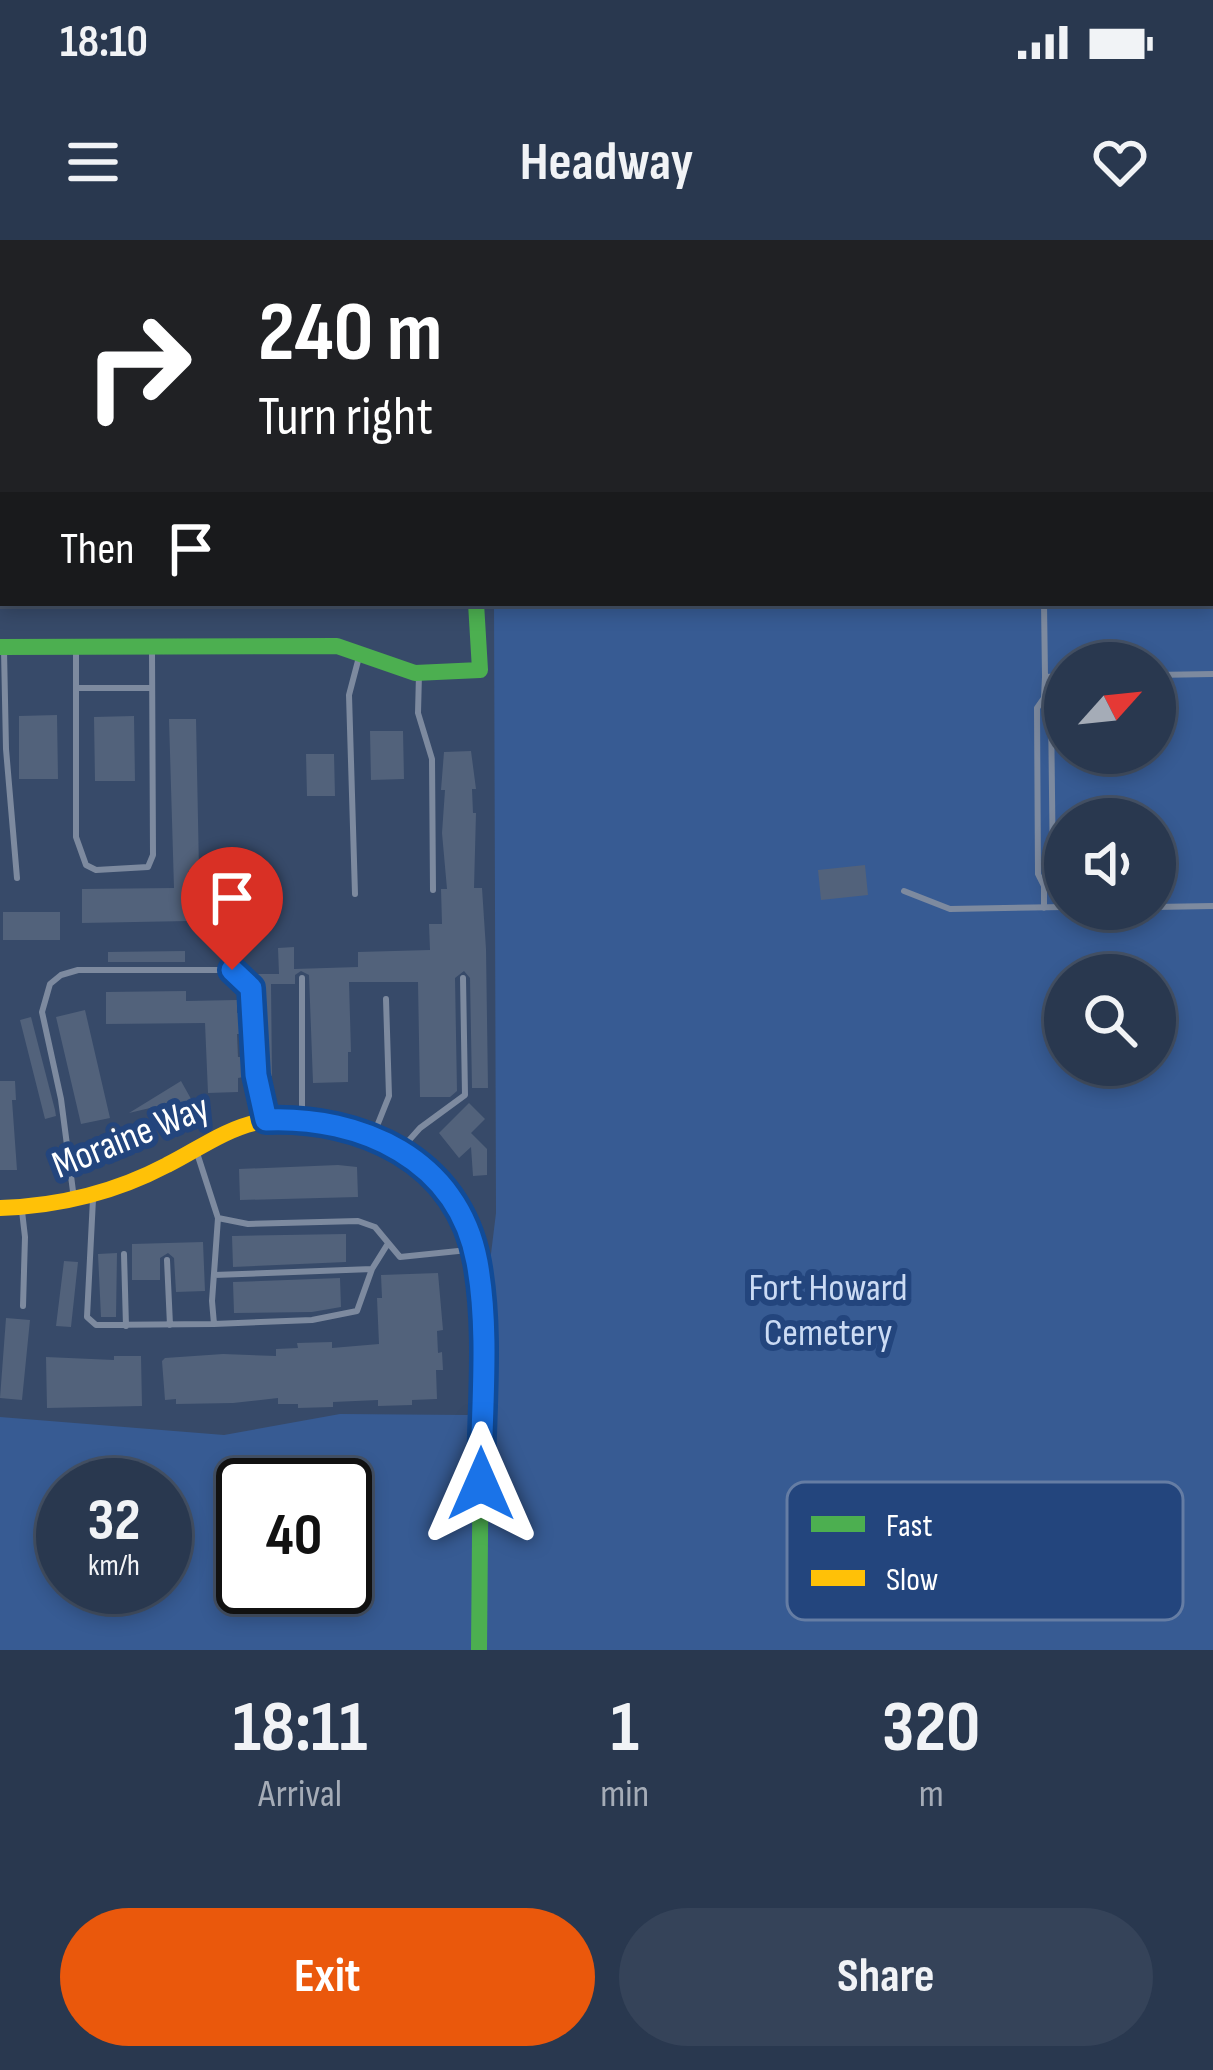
<!DOCTYPE html>
<html lang="en">
<head>
<meta charset="utf-8">
<style>
	:root { --surface:#29384f; --page:#354359; --text:#f1f3f6; --muted:#a5acb7; --line:#455266; --accent:#ea580c }
	body { margin:0; font-family:"Sofia Sans Condensed",sans-serif; background:var(--page); color:var(--text); height:100vh; display:flex; flex-direction:column; font-size:45px; white-space:nowrap }
	* { box-sizing:border-box; margin:0 }
	p { font-size:39px; color:var(--muted) }
	.icon { flex:none; width:66px; height:66px; fill:none; stroke:currentColor; stroke-width:2; stroke-linecap:round; stroke-linejoin:round }
	.map { position:relative; height:1410px; overflow:hidden }
	.drawer { display:flex; flex-direction:column; background:var(--surface); flex:1 }
	.drawer>* { flex:none }
	.top-card { position:absolute; left:0px; top:0px; width:1215px; height:366px; box-shadow:0 6px 18px #0003,0 0 0 3px var(--line); background:#202124; color:#fff; overflow:hidden }
	.needle { width:78px; rotate:63deg }
	.controls { position:absolute; left:1044px; top:402px; display:grid; gap:24px }
	.controls a { display:grid; place-items:center; width:132px; height:132px; border-radius:50%; background:var(--surface); box-shadow:0 6px 18px #0003,0 0 0 3px var(--line); font-size:60px }
	.speed { position:absolute; left:36px; top:1218px; display:flex; gap:24px; font-size:60px; font-weight:700; text-align:center }
	.speed>* { display:grid; place-content:center; width:156px; height:156px; border-radius:50%; background:var(--surface); box-shadow:0 6px 18px #0003,0 0 0 3px var(--line); line-height:1 }
	.speed small { font-size:30px; font-weight:400 }
	.speed .limit { border:6px solid #111; border-radius:18px; background:#fff; color:#111 }
	.pin { position:absolute; display:grid; place-items:center; width:102px; height:102px; color:#fff; margin:-123px -51px; border-radius:50% 50% 50% 0; rotate:-45deg; box-shadow:0 0 12px #0007 }
	.pin .icon { rotate:45deg }
	.me { position:absolute; width:132px; margin:-66px; rotate:0deg; stroke-linejoin:round; filter:drop-shadow(0 0 9px #0008) }
	.turn { display:flex; align-items:center; gap:42px; height:252px; padding:0 60px; font-size:54px }
	.turn .icon { width:156px; height:156px; stroke-width:2.5 }
	.turn b { display:block; font-size:84px; line-height:102px }
	.then { display:flex; align-items:center; height:114px; padding:0 60px; background:#0003; gap:24px; font-size:45px }
	.eta { display:flex; justify-content:space-evenly; align-items:center; height:204px; text-align:center }
	.eta b { font-size:72px; font-weight:700; line-height:84px }
	.action { display:flex; gap:24px; margin-top:auto; padding:24px 60px }
	.action a { flex:1; height:138px; border-radius:72px; background:var(--accent); color:#fff; font-size:48px; font-weight:700; line-height:138px; text-align:center }
	.action a+a { background:var(--page); color:var(--text) }
	.status { display:flex; justify-content:space-between; align-items:center; height:84px; padding:0 60px; background:var(--surface); direction:ltr }
	.status svg { height:33px; fill:currentColor }
	header { display:flex; justify-content:space-between; align-items:center; height:156px; padding:0 60px; background:var(--surface); font-size:54px; font-weight:700 }
	.map>svg:first-child { display:block }
	.green { fill:#375b93; fill-rule:evenodd }
	.building { fill:#52627b }
	.lines { fill:none; stroke-linecap:round; stroke-linejoin:round }
	.lane { stroke:#7d8a9f; stroke-width:6 }
	.fast { stroke:#4caf50; stroke-width:16 }
	.slow { stroke:#ffc107; stroke-width:16 }
	.route-casing { stroke:#114b97; stroke-width:30 }
	.route { stroke:#1a73e8; stroke-width:21 }
	.labels { text-anchor:middle; dominant-baseline:central; stroke-width:12; stroke-linejoin:round; paint-order:stroke }
	.street-label { font-size:39px; fill:#fff; stroke:#23457d }
	.park-label { font-size:39px; fill:#cbdbf4; stroke:#23457d }
	.key { fill:#23457d; stroke:#657da4; stroke-width:3 }
	.key-label { font-size:33px; fill:#fff }
</style>
</head>
<body>
<div class="status"><b>18:10</b><svg viewBox="0 0 49 12"><path d="M0 12V9h3v3zM5 12V6h3v6zM10 12V3h3v9zM15 12V0h3v12zM26 1h20v11H26zM47 4h2v5h-2z"/></svg></div>
<header><svg class="icon" aria-label="menu" viewBox="0 0 24 24"><path d="M4 6h16M4 12h16M4 18h16"/></svg>Headway<svg class="icon" aria-label="heart" viewBox="0 0 24 24"><path d="M12 20l-8-8c-3-5 5-10 8-4 3-6 11-1 8 4z"/></svg></header>
<div class="map">
<svg width="1213" height="1410" viewBox="0 0 1213 1410">
	<rect width="100%" height="100%" fill="#374a69"/>
	<!-- green -->
	<path class="green" d="M1213,345V1410H0V1177L224,1195L340,1174L468,1175V1202H481L482,1087L496,973L494,363H1212ZM1065,423H1155V513H1065ZM1065,579H1155V669H1065ZM1065,735H1155V825H1065ZM63,1245H165V1347H63ZM243,1245H345V1347H243Z"/>
	<!-- building -->
	<path class="building" d="M57,475L58,539H19V476Z
		M134,476L135,541H95L94,477Z
		M169,479H196L199,630L188,631L189,681L82,683V649L174,648Z
		M370,491H403L404,539L371,540Z
		M471,511L476,549H472L473,573H476L474,648H482L486,709L488,848H472L470,738L464,731L455,738L457,851L450,857H420L418,742H349L351,812H348V842L313,843L309,735L301,731L295,735V744H271L272,836H264L258,734H279L278,708L294,707V729L358,727V712L430,710L429,684H442L441,649H447L442,593L445,550H441L444,512Z
		M306,514H334L335,556H307Z
		M865,625L868,655L821,660L818,630Z
		M3,672H60V700H3Z
		M185,711V722H108V712Z
		M186,751V761L237,760V773H245L246,794H237L238,817H247L249,836L238,838V852L208,853L205,783L106,784V752Z
		M85,770L110,878L81,884L56,777Z
		M31,777L55,870L56,876L45,879L20,780Z
		M0,841H15L16,860H12L17,930H0Z
		M181,841L195,866L171,879L167,864L129,873Z
		M469,863L485,879L471,893L487,909V935L473,936L471,907L459,918L439,893Z
		M154,883L156,888L138,901L80,921L76,910Z
		M338,925L357,927L358,957L240,960L239,929Z
		M346,994V1022L233,1027L232,996Z
		M203,1002L205,1051L176,1052L174,1018L168,1013L160,1018V1040H132V1004Z
		M117,1013L116,1077H101L98,1014Z
		M64,1021L78,1022L71,1087L56,1086Z
		M438,1033L443,1090L437,1091L438,1113L442,1112L443,1130H436L437,1159L412,1160V1165L378,1166V1160L333,1162V1167L298,1168V1164H278V1158L233,1163L176,1164V1159L165,1160L162,1121L165,1118L223,1114L276,1116V1109L298,1108L297,1103L332,1102V1108L379,1104L377,1058H382L381,1035Z
		M340,1038L341,1067L312,1072L234,1073L233,1042Z
		M6,1078L30,1080L22,1160L0,1158Z
		M114,1116H141L142,1166L47,1168L46,1117L114,1120Z"/>
	<g class="lines">
		<!-- lane -->
		<path class="lane" d="M50,3V0
			M0,68L3,72
			M1044,363L1045,437L1065,436
			M4,410L6,509L17,638
			M76,410V597L86,625L96,630L148,627L153,615L152,412
			M419,434L418,473L432,519L433,650
			M1155,435L1213,434
			M76,448H152
			M1044,646L1053,637L1051,468L1044,458
			M904,651L950,669L1065,667
			M355,654L349,455L359,417
			M1155,667L1213,666
			M1044,668V646L1038,634L1037,468L1044,458L1045,437
			M302,872V738
			M373,896L389,856L386,759
			M403,907L420,888L465,855L463,738
			M197,913L218,978L248,984L358,981L375,987L400,1017L468,1010
			M74,959L61,859L42,772L50,744L61,735L78,730H232L251,748L256,835L265,877
			M93,959L87,1077L96,1085L214,1084
			M22,971L25,997L23,1066
			M218,978L212,1061L214,1084L312,1080L357,1071L372,1029L387,1005
			M124,1014L126,1086
			M167,1020L170,1085
			M214,1035L372,1029"/>
		<!-- fast -->
		<path class="fast" d="M0,361H3
			M0,407L337,406L415,433L480,430L476,363
			M471,1003L479,1035L482,1071L479,1410"/>
		<!-- slow -->
		<path class="slow" d="M1212,345H1213
			M0,968C60,966 114,953 167,925C197,910 225,889 258,882C347,861 440,920 471,1003"/>
	</g>
	<g class="lines">
		<!-- route casing -->
		<g class="route-casing">
			<path id="route" d="M232,730L251,748L256,835L266,880C361,876 458,919 477,1022C490,1093 481,1172 481,1244"/>
		</g>
		<!-- route -->
		<use href="#route" class="route"/>
	</g>
	<g class="labels">
		<!-- street labels -->
		<g class="street-label">
			<text transform="translate(131 897) rotate(-22)">Moraine Way</text>
		</g>
		<!-- park labels -->
		<g class="park-label">
			<text x="828" y="1048">Fort Howard<tspan x="828" dy="45">Cemetery</tspan></text>
		</g>
	</g>
	<!-- legend -->
	<rect x="787" y="1242" width="396" height="138" rx="18" class="key"/>
	<rect x="811" y="1276" width="54" height="16" fill="#4caf50"/>
	<rect x="811" y="1330" width="54" height="16" fill="#ffc107"/>
	<g class="key-label">
		<text x="886" y="1296">Fast</text>
		<text x="886" y="1350">Slow</text>
	</g>
</svg>
<div class="controls">
<a><svg class="needle" viewBox="-14 -14 28 28"><path d="M0-13l5 13h-10z" fill="#e53935"/><path d="M0 13l5-13h-10z" fill="#a5acb7"/></svg></a>
<a><svg class="icon" aria-label="sound" viewBox="0 0 24 24"><path d="M4 9h4l5-4v14l-5-4H4zM17 9q2 3 0 6"/></svg></a>
<a><svg class="icon" aria-label="search" viewBox="0 0 24 24"><circle cx="10" cy="10" r="6"/><path d="M15 15l6 6"/></svg></a>
</div>
<div class="speed"><div>32<small>km/h</small></div><div class="limit">40</div></div>
<div class="pin" style="left:232px;top:730px;background:#d93025"><svg class="icon" aria-label="arrive" viewBox="0 0 24 24"><path d="M6 21V4h12l-3 4 3 4H6"/></svg></div>
<svg class="me" style="left:481px;top:1244px" viewBox="-20 -20 40 40"><path d="M0-17L14 15 0 8-14 15z" fill="#1a73e8" stroke="#fff" stroke-width="4"/></svg>
<div class="top-card">
<div class="turn"><svg class="icon" aria-label="right" viewBox="0 0 24 24"><path d="M7 20v-9h11M14 6l5 5-5 5"/></svg><div><b>240 m</b>Turn right</div></div>
<div class="then">Then<svg class="icon" aria-label="arrive" viewBox="0 0 24 24"><path d="M6 21V4h12l-3 4 3 4H6"/></svg></div>
</div>
</div>
<section class="drawer">
<div class="eta">
<div><b>18:11</b><p>Arrival</p></div>
<div><b>1</b><p>min</p></div>
<div><b>320</b><p>m</p></div>
</div>
<div class="action"><a>Exit</a><a>Share</a></div>
</section>
</body>
</html>
